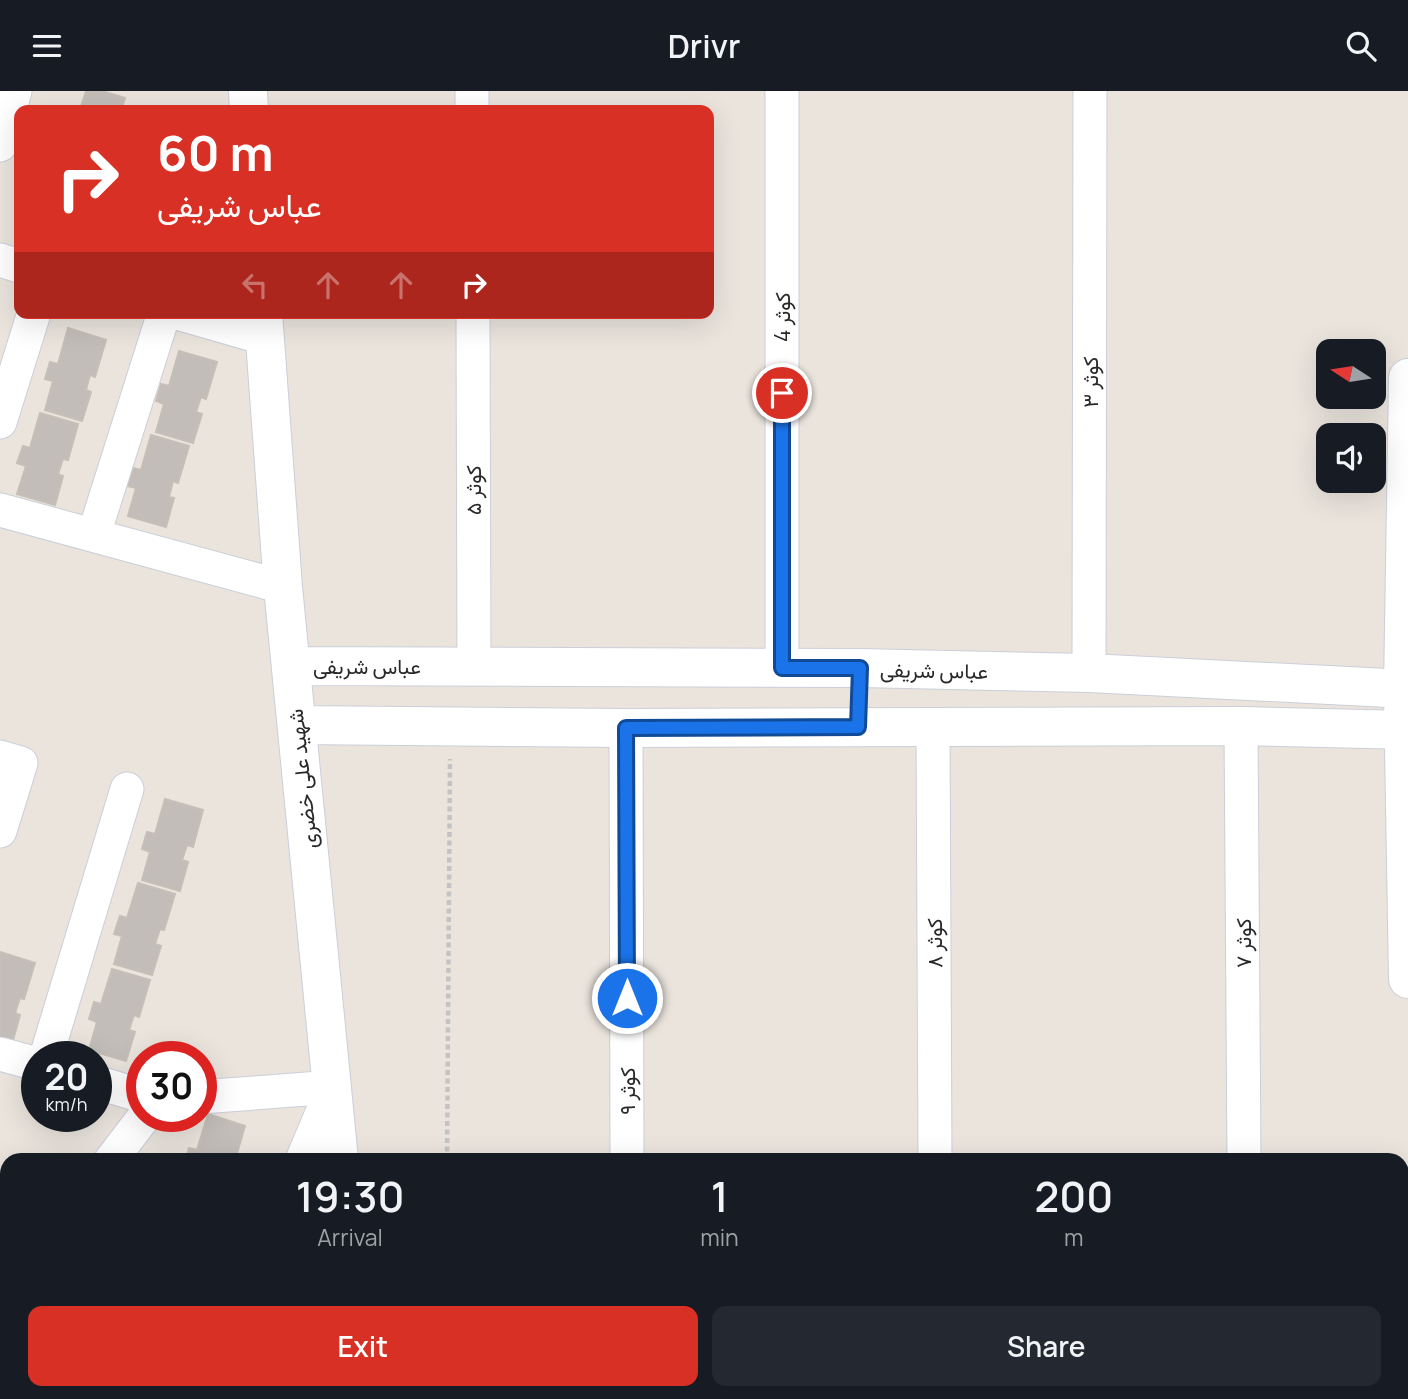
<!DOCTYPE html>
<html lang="en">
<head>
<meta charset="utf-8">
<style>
	:root { --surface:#171b24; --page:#242831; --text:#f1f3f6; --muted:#9ea1a6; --accent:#d93025 }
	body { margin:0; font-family:Manrope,Vazirmatn,sans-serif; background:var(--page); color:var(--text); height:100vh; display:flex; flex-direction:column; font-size:26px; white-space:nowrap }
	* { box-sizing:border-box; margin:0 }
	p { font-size:23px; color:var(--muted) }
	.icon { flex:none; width:38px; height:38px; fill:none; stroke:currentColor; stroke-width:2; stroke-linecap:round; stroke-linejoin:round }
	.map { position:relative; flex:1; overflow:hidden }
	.sheet { position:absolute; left:0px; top:1062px; width:1409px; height:247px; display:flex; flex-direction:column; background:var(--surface); border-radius:21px 21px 0 0; box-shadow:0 7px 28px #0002 }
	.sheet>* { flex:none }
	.top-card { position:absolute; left:14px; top:14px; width:700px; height:214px; border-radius:14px; box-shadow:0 7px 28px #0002; background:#d93025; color:#fff; overflow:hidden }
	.needle { width:46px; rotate:282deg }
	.controls { position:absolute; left:1316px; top:248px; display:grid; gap:14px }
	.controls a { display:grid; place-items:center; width:70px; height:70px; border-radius:14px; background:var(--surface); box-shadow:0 7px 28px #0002; font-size:35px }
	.speed { position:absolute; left:21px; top:950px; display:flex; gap:14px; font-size:35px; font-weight:700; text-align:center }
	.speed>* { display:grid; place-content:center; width:91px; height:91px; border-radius:50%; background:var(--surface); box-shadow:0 7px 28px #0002; line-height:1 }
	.speed small { font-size:18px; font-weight:400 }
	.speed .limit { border:10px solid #d22; background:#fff; color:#111 }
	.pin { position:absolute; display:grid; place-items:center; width:60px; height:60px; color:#fff; margin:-30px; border:4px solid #fff; border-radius:50%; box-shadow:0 2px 7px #0007 }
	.me { position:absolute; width:77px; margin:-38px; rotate:0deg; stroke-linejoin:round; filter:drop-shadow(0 0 5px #0008) }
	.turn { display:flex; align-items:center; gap:24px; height:147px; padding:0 28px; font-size:32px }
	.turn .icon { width:91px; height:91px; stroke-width:2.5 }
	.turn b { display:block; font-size:49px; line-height:60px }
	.lanes { display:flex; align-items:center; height:66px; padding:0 28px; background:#0003; justify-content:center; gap:35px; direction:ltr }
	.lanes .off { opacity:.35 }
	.eta { display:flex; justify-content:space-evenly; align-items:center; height:119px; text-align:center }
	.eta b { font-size:42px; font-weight:600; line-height:49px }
	.button { display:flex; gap:14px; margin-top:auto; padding:14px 28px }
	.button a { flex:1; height:80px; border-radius:14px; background:var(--accent); color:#fff; font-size:28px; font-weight:600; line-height:80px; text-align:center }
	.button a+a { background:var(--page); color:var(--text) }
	header { display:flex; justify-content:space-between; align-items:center; height:91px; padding:0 28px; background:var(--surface); font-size:32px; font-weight:600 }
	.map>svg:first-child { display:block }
	.building { fill:#c2bdb9; stroke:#c5bfb7; stroke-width:2 }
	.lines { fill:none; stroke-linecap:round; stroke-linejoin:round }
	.street-casing { stroke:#cbcfd9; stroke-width:35 }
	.secondary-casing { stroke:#cbcfd9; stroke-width:40 }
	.path { stroke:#c3c3c3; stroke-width:4.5; stroke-dasharray:5 3.5; stroke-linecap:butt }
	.street { stroke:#fff; stroke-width:33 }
	.secondary { stroke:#fff; stroke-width:38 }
	.route-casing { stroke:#114b97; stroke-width:18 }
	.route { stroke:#1a73e8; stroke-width:12 }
	.labels { text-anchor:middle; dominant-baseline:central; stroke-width:5; stroke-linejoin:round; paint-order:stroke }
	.street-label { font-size:21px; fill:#292929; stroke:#fff }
</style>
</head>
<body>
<header><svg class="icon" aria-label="menu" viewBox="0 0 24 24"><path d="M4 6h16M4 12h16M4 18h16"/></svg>Drivr<svg class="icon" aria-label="search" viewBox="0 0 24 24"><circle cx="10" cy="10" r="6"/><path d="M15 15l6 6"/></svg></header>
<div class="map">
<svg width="1408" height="1308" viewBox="0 0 1408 1308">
	<rect width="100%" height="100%" fill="#eae4dd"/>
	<!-- building -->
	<path class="building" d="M86,0H102L125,7L121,19H80Z
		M68,237L106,249L95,286L90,284L86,299L91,301L82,330L45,319L53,290L45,288L50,271L58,273Z
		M179,260L217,271L206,308L201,306L196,321L202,323L193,352L156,341L164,313L156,310L161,293L169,295Z
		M40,322L78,333L68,369L63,368L58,383L63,385L55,414L17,403L26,375L17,372L23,355L30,357Z
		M151,344L189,355L178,392L173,390L169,406L174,407L166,436L128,425L136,397L128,395L133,377L141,379Z
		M165,708L203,719L193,756L187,754L182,769L188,771L180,800L142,789L150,761L142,758L147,741L155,743Z
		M138,792L175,803L164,839L160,838L155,853L161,855L152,884L114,873L122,845L114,843L120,825L127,827Z
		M0,861L35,872L24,908L20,907L15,922L20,924L12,953L0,949Z
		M112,878L150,889L139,926L134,924L129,939L135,941L126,970L89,959L97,931L89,928L94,911L101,913Z
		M208,1023L245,1035L235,1069H186L189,1057L197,1059Z
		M78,1302H87L107,1308H76Z
		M218,1302H262L260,1308H225V1305Z"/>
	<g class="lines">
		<!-- street casing -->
		<g class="street-casing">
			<path id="street" d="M472,0V19
				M782,0V577
				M0,54L15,0
				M0,169L19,175
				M177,222L264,247
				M473,222L474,575
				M0,331L34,222
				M0,419L283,496
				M94,443L164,222
				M1089,582L1090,0
				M1241,635L1244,1069
				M933,636L935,1069
				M626,637L627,1069
				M0,666L21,672L0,740
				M0,963L37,973
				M46,966L127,698
				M96,991L142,1005
				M201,1006L333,996L302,1069
				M111,1069L144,1026
				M0,1297L7,1266
				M628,1302V1308
				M937,1302V1308
				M1246,1302V1308
				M202,1308L205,1302"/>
		</g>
		<!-- secondary casing -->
		<g class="secondary-casing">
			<path id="secondary" d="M248,0L249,19
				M263,222L283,496L339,1069
				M1408,287L1403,598L1408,888
				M292,575L860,577L1089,582L1408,598
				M297,634L626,637L1241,635L1408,639
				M357,1302L358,1308"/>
		</g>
		<!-- path -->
		<path class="path" d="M447,1069L450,668
			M0,1171L7,1173
			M445,1308V1302"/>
		<!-- street -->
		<use href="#street" class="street"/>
		<!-- secondary -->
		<use href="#secondary" class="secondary"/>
	</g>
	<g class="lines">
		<!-- route casing -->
		<g class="route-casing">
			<path id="route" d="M627,907L626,637L858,636L860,577H782V302"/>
		</g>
		<!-- route -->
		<use href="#route" class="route"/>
	</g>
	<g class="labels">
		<!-- street labels -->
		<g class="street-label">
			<text transform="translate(782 226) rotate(-90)">کوثر 4</text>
			<text transform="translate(1090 291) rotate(-90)">کوثر ۳</text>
			<text transform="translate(473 399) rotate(-90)">کوثر ۵</text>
			<text x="367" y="575">عباس شریفی</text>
			<text transform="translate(934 579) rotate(1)">عباس شریفی</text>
			<text transform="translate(302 688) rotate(-96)">شهید علی خضری</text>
			<text transform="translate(934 852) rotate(-90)">کوثر ۸</text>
			<text transform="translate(1243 852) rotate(-90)">کوثر ۷</text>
			<text transform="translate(627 1000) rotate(-90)">کوثر ۹</text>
		</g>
	</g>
</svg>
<div class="controls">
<a><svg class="needle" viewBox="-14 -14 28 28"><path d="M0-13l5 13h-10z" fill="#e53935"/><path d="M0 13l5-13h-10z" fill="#9ea1a6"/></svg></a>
<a><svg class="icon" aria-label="sound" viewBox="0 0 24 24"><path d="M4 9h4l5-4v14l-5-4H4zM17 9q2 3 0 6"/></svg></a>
</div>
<div class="speed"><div>20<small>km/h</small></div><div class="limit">30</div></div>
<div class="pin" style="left:782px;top:302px;background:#d93025"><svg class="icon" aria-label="arrive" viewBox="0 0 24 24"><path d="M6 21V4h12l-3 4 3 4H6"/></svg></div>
<svg class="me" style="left:627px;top:907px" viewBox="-20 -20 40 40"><circle r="17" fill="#1a73e8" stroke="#fff" stroke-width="3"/><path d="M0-11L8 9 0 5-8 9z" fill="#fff"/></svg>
<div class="top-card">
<div class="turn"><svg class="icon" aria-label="right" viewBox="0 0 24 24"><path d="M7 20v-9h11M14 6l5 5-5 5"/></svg><div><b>60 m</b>عباس شریفی</div></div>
<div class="lanes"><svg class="icon off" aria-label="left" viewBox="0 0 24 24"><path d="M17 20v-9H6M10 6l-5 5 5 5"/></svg><svg class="icon off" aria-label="ahead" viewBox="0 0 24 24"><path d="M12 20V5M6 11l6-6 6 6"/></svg><svg class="icon off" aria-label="ahead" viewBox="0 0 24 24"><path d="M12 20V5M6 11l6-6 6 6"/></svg><svg class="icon" aria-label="right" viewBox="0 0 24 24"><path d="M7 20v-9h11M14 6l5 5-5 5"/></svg></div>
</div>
<section class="sheet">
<div class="eta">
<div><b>19:30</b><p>Arrival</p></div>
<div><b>1</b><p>min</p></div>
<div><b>200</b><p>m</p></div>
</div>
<div class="button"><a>Exit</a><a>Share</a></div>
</section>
</div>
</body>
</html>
